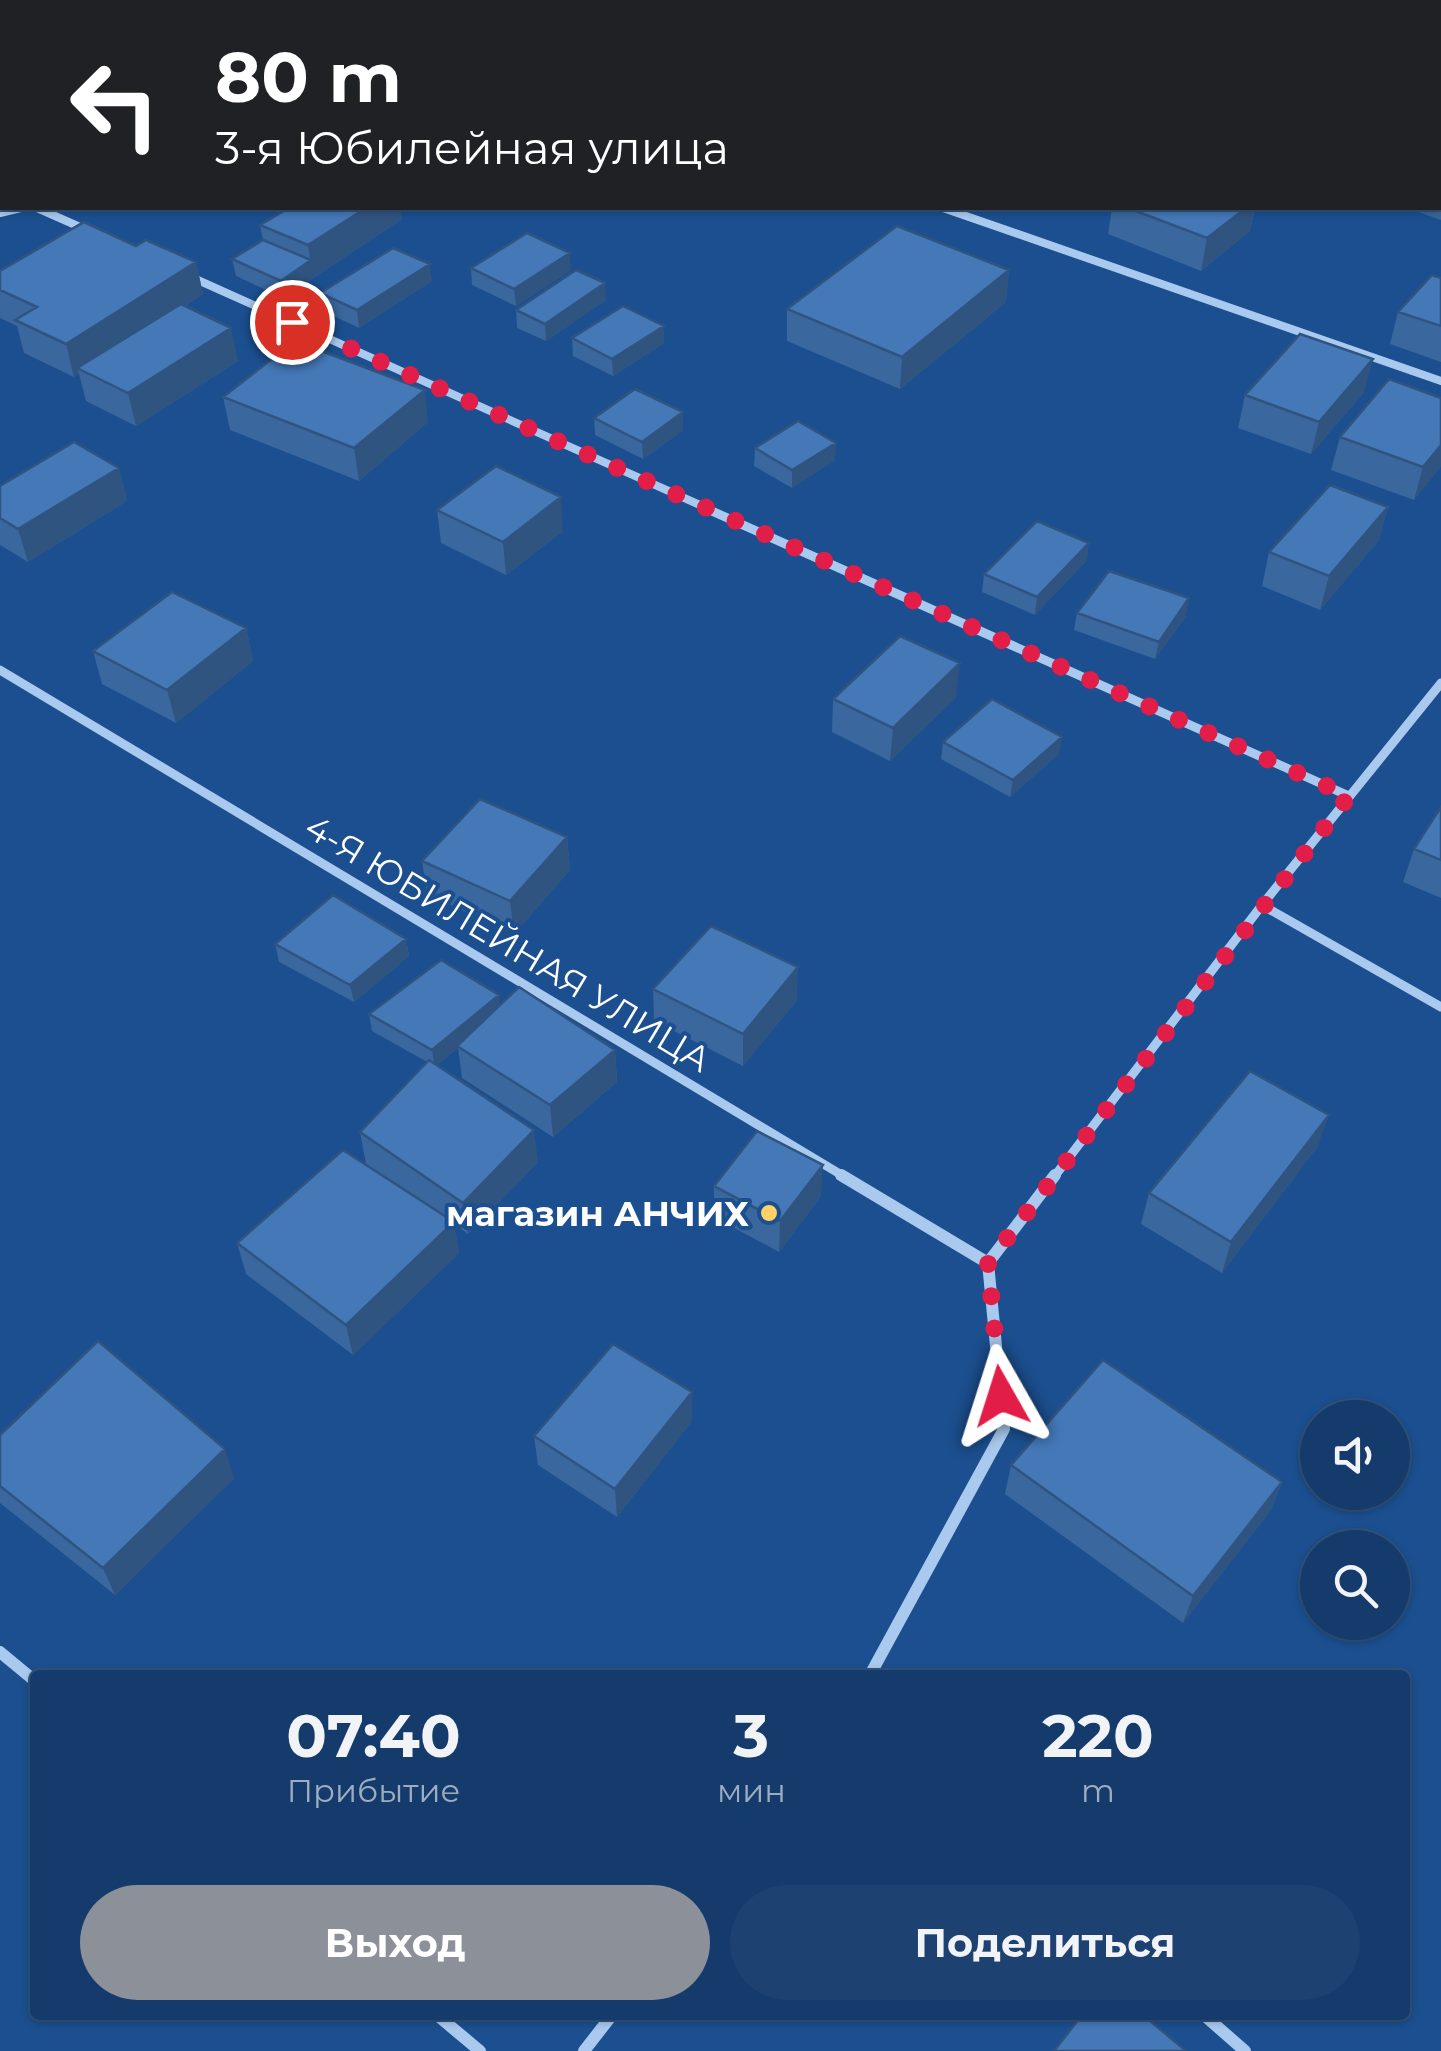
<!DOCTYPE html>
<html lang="ru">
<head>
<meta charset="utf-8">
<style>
	:root { --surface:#143b6b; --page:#1d4271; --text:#f1f3f6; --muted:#9dadc1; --line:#33557e; --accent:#8c9099 }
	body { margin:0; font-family:Montserrat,sans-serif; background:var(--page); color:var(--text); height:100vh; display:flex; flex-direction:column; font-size:38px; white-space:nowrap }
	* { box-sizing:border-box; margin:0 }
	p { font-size:32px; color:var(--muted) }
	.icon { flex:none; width:55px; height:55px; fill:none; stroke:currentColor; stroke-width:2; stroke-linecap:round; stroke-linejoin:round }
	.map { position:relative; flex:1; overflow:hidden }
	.side { position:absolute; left:30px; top:1670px; width:1380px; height:350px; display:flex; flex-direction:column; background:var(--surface); border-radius:10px; box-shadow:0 2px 8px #0004,0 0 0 2px var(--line) }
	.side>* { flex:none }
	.hud { position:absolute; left:0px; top:0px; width:1442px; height:210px; box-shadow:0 2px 8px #0004,0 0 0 2px var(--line); background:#202124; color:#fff; overflow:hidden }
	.controls { position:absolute; left:1300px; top:1400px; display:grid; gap:20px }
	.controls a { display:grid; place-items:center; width:110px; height:110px; border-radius:50%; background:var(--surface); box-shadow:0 2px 8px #0004,0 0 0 2px var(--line); font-size:50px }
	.pin { position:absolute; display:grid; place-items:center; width:85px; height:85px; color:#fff; margin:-42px; border:5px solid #fff; border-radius:50%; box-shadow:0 2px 10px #0007 }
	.me { position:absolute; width:110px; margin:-55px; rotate:354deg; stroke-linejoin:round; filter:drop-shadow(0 0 8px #0008) }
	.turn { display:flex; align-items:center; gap:35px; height:210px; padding:0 50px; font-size:45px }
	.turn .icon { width:130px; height:130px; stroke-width:2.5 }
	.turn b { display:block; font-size:70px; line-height:85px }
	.eta { display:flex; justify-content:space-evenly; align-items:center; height:170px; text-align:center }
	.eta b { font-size:60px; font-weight:700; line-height:70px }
	.cta { display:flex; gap:20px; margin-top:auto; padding:20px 50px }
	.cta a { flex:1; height:115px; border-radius:60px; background:var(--accent); color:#fff; font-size:40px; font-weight:700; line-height:115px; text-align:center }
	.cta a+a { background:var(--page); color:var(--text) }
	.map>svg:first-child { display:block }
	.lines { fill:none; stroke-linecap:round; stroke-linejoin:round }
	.street-far2 { stroke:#a9c9ee; stroke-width:8 }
	.street-far1 { stroke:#a9c9ee; stroke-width:9 }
	.street { stroke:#a9c9ee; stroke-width:12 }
	.wall { fill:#3a679d }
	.shaded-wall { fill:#305480 }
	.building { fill:#4478b7; stroke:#305480; stroke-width:2.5 }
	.route { stroke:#e11d48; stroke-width:18; stroke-dasharray:0 32.4 }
	.poi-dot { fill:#ffd166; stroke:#1b4f8f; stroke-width:4 }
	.labels { text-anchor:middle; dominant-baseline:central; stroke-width:8; stroke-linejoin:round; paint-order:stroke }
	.street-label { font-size:35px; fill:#fff; stroke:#1b4f8f }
	.poi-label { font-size:35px; font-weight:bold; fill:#fff; stroke:#1b4f8f; text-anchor:end }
</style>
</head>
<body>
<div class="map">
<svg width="1441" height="2051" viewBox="0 0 1441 2051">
	<rect width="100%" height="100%" fill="#1b4f8f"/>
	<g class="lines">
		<!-- street-far2 -->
		<path class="street-far2" d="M1232,0L1239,2
			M850,2L860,0
			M37,208L89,231
			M943,208L1441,381
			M0,213L21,208
			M191,277L711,510"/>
		<!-- street-far1 -->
		<path class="street-far1" d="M705,508L1349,796
			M0,670L845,1177
			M1262,905L1441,1007
			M1054,1177L1262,905L1441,683"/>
		<!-- street -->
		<path class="street" d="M841,1175L988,1263
			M0,1652L35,1681
			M870,1675L1004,1429L988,1263L1055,1175
			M437,2015L480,2051
			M1204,2015L1245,2051
			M584,2051L612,2015"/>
	</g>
	<!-- wall -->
	<path class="wall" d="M521,0H633V2H521Z
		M0,9H2V131L0,125Z
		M1441,143V220L1407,208H1440Z
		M289,208H400L402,219L283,298L236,276L232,259L263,240L260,225Z
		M1112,208H1255L1250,231L1201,271L1108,234Z
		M136,246L196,262L203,294L185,306L238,361L136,426L86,401L79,374L74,377L24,353L17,326L0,318V271Z
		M471,268L571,270L516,306L472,285Z
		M1009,270L1006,302L900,389L787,341V309Z
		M1441,278V362L1390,344L1398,312Z
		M432,281L359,328L323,311L320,293Z
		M606,300L546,341L517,328L516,310Z
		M572,338L664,343L613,376L573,356Z
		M1364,392L1311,454L1238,428L1245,395Z
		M223,397L428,422L359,481L230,430Z
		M1441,398V466L1414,500L1331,470L1340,437Z
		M594,418L683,430L643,459L595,435Z
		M755,448L835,460L792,488L754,466Z
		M119,468L127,501L28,562L0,545V486Z
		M1388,507L1379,540L1320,610L1262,586L1269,552Z
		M437,510L563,531L506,575L441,543Z
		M1087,560L1035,615L982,592L984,574Z
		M1077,613L1186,616L1155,659L1074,630Z
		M246,628L253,661L176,723L102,684L93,651Z
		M956,697L890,761L832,732L833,699Z
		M943,742L1059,754L1010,797L941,759Z
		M1441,807V898L1403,882L1414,849Z
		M567,837L570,870L514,934L427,894L422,861Z
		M406,939L409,956L354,1002L279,962L275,944Z
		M653,989L797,1000L743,1066L654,1021Z
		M500,1005L615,1050L617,1082L553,1137L462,1078L458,1048L437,1065L538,1162L468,1234L454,1224L459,1253L353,1355L246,1274L237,1243L413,1196L366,1164L360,1132L427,1062L372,1031L369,1014Z
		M1318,1146L1222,1273L1141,1224L1149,1193Z
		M714,1186L821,1196L779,1252L714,1217Z
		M692,1421L617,1517L538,1465L534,1436Z
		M0,1435L234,1478L115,1595L0,1503Z
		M1011,1465L1282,1482L1271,1510L1183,1623L1005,1494Z"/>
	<!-- shaded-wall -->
	<path class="shaded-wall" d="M567,0H633V2H559Z
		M0,40H2V72L0,73Z
		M366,208H400L402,219L313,278L308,245Z
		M1246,208H1255L1250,231L1201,271L1207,238Z
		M570,253L571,270L516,306L514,289Z
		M311,260L313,278L283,298L281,281Z
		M196,262L203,294L83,371L77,368L79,374L74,377L66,344Z
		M430,264L432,281L359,328L357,310Z
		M1009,270L1006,302L900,389L902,357Z
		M605,283L606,300L546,341L545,324Z
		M664,326V343L613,376L612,359Z
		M231,328L238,361L136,426L128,393Z
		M1373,359L1364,392L1311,454L1319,422Z
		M425,390L428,422L359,481L354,448Z
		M683,412V430L643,459L642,442Z
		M836,443L835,460L792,488V470Z
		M1441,445V466L1414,500L1423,467Z
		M119,468L127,501L28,562L18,529Z
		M561,497L563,531L506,575L503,542Z
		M1388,507L1379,540L1320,610L1329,576Z
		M1089,543L1087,560L1035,615L1037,597Z
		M1189,598L1186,616L1155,659L1159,642Z
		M246,628L253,661L176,723L167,690Z
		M960,663L956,697L890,761L893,728Z
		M1062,737L1059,754L1010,797L1013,780Z
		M567,837L570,870L514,934L510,901Z
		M406,939L409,956L354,1002L350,985Z
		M798,967L797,1000L743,1066V1034Z
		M499,995L501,1012L435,1067L432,1050Z
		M615,1050L617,1082L553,1137L550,1105Z
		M1329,1115L1318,1146L1222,1273L1231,1242Z
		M534,1130L538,1162L468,1234L463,1203Z
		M823,1165L821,1196L779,1252L780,1221Z
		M454,1222L459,1253L353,1355L346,1325Z
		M692,1392V1421L617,1517L615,1489Z
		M225,1449L234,1478L115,1595L103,1568Z
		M1282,1482L1271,1510L1183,1623L1193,1596Z"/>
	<!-- building -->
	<path class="building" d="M355,0H433L425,2H357Z
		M433,0H490L493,2H425Z
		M929,0H956L960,2H920Z
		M0,9H2V40H0Z
		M0,71H2V92L0,87Z
		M0,95H2V114L0,110Z
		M1441,143V185L1440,184Z
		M289,208H366L308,245L260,225Z
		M1128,208H1246L1207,238Z
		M84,222L136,246L146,240L196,262L66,344L15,320L37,307L0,290V271Z
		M897,226L1009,270L902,357L787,309Z
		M527,233L570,253L514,289L471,268Z
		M263,240L311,260L281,281L232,259Z
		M393,248L430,264L357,310L320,293Z
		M576,270L605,283L545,324L516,310Z
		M1432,275L1441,278V326L1398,312Z
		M181,304L231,328L128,393L77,368Z
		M623,306L664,326L612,359L572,338Z
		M1300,334L1373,359L1319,422L1245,395Z
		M295,341L425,390L354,448L223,397Z
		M1389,379L1441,398V445L1423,467L1340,437Z
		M635,389L683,412L642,442L594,418Z
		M798,421L836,443L792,470L755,448Z
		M74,442L119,468L18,529L0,518V486Z
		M496,466L561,497L503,542L437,510Z
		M1330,485L1388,507L1329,576L1269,552Z
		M1037,521L1089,543L1037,597L984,574Z
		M1109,571L1189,598L1159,642L1077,613Z
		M172,592L246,628L167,690L93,651Z
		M900,636L960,663L893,728L833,699Z
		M992,699L1062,737L1013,780L943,742Z
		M480,799L567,837L510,901L422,861Z
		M1441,807V860L1414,849Z
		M333,895L406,939L350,985L275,944Z
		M711,926L798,967L743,1034L653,989Z
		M441,960L499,995L432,1050L369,1014Z
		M519,987L615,1050L550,1105L457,1046Z
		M429,1060L534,1130L463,1203L360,1132Z
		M1250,1071L1329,1115L1231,1242L1149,1193Z
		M757,1131L823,1165L780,1221L714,1186Z
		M343,1150L454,1222L346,1325L237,1243Z
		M98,1341L225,1449L103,1568L0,1486V1435Z
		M613,1344L692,1392L615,1489L534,1436Z
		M1103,1360L1282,1482L1193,1596L1011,1465Z
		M1082,2015H1143L1186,2051H1054Z"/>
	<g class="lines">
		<!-- route -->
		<path class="route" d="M292,322L1349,796L988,1263L1001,1396"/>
	</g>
	<!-- markers -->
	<circle class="poi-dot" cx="769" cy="1213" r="10"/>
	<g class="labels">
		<!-- street labels -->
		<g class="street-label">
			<text transform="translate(508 943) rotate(31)">4-Я ЮБИЛЕЙНАЯ УЛИЦА</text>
		</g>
		<!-- poi labels -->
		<g class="poi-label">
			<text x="749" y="1213">магазин АНЧИХ</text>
		</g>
	</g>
</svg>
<div class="controls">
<a><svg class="icon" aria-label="sound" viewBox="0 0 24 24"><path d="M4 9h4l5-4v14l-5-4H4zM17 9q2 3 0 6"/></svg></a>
<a><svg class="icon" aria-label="search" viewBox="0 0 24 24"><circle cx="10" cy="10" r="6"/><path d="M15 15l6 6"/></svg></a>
</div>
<div class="pin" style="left:292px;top:322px;background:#d93025"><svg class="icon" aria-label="arrive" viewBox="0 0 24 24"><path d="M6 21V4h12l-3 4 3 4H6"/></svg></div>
<svg class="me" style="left:1001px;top:1396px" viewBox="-20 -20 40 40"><path d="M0-17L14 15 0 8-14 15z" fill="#e11d48" stroke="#fff" stroke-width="4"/></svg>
<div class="hud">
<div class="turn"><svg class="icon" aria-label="left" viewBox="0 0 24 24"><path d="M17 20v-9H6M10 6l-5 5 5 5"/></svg><div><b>80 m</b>3-я Юбилейная улица</div></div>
</div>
<section class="side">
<div class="eta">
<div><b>07:40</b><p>Прибытие</p></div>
<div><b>3</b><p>мин</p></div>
<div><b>220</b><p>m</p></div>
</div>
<div class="cta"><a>Выход</a><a>Поделиться</a></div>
</section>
</div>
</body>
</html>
